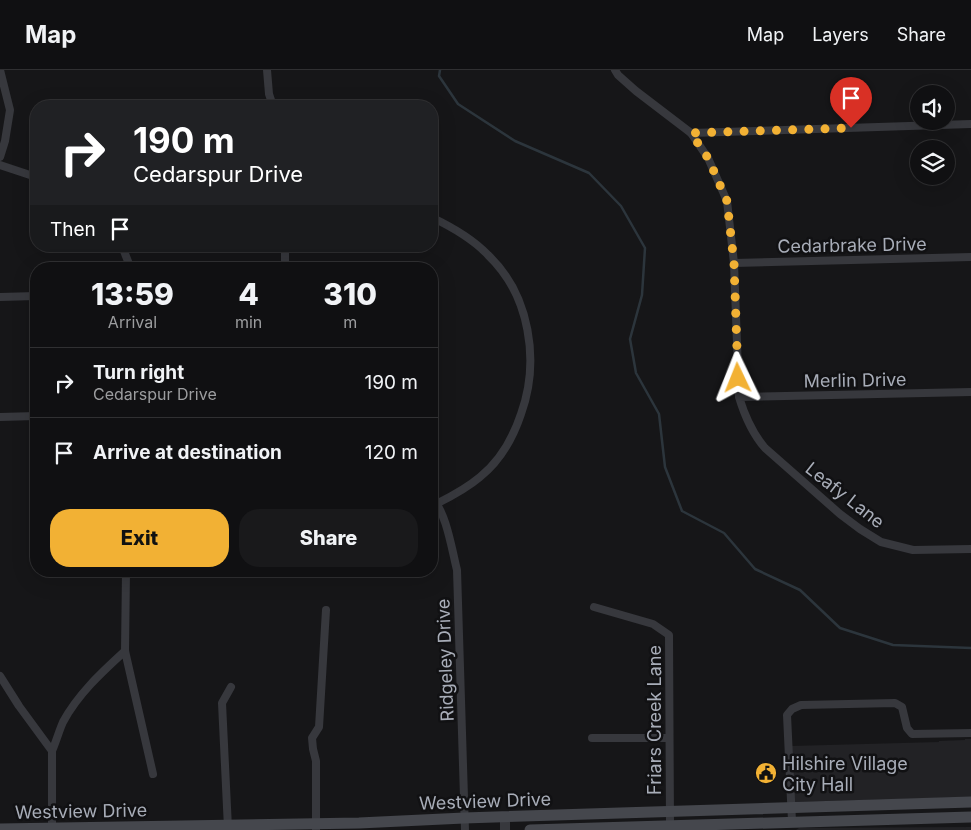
<!DOCTYPE html>
<html lang="en">
<head>
<meta charset="utf-8">
<style>
	:root { --surface:#101012; --page:#19191b; --text:#f1f3f6; --muted:#9c9d9f; --line:#303032; --accent:#f2b134 }
	body { margin:0; font-family:Inter,sans-serif; background:var(--page); color:var(--text); height:100vh; display:flex; flex-direction:column; font-size:19px; white-space:nowrap }
	* { box-sizing:border-box; margin:0 }
	p { font-size:16px; color:var(--muted) }
	.icon { flex:none; width:28px; height:28px; fill:none; stroke:currentColor; stroke-width:2; stroke-linecap:round; stroke-linejoin:round }
	.map { position:relative; flex:1; overflow:hidden }
	.details { position:absolute; left:30px; top:192px; width:408px; height:315px; display:flex; flex-direction:column; background:var(--surface); border-radius:20px; box-shadow:0 5px 20px #0002,0 0 0 1px var(--line) }
	.details>* { flex:none }
	.banner { position:absolute; left:30px; top:30px; width:408px; height:152px; border-radius:20px; box-shadow:0 5px 20px #0002,0 0 0 1px var(--line); background:#202124; color:#fff; overflow:hidden }
	.tools { position:absolute; left:910px; top:15px; display:grid; gap:10px }
	.tools a { display:grid; place-items:center; width:45px; height:45px; border-radius:50%; background:var(--surface); box-shadow:0 5px 20px #0002,0 0 0 1px var(--line); font-size:25px }
	.pin { position:absolute; display:grid; place-items:center; width:42px; height:42px; color:#fff; margin:-51px -21px; border-radius:50% 50% 50% 0; rotate:-45deg; box-shadow:0 0 5px #0007 }
	.pin .icon { rotate:45deg }
	.me { position:absolute; width:55px; margin:-28px; rotate:358deg; stroke-linejoin:round; filter:drop-shadow(0 0 4px #0008) }
	.turn { display:flex; align-items:center; gap:18px; height:105px; padding:0 20px; font-size:22px }
	.turn .icon { width:65px; height:65px; stroke-width:2.5 }
	.turn b { display:block; font-size:35px; line-height:42px }
	.then { display:flex; align-items:center; height:48px; padding:0 20px; background:#0003; gap:10px; font-size:19px }
	.eta { display:flex; justify-content:space-evenly; align-items:center; height:85px; text-align:center }
	.eta b { font-size:30px; font-weight:800; line-height:35px }
	.action { display:flex; gap:10px; margin-top:auto; padding:10px 20px }
	.action a { flex:1; height:58px; border-radius:20px; background:var(--accent); color:#111; font-size:20px; font-weight:800; line-height:58px; text-align:center }
	.action a+a { background:var(--page); color:var(--text) }
	ul { padding:0; list-style:none }
	li { display:flex; align-items:center; gap:15px; height:70px; padding:0 20px; border-top:1px solid var(--line) }
	li div { flex:1 }
	li b { display:block; font-size:19px }
	li em { font-style:normal }
	header { display:flex; align-items:center; gap:30px; box-sizing:border-box; height:70px; padding:0 25px; background:var(--surface); border-bottom:1px solid var(--line) }
	header strong { font-size:24px }
	nav { display:flex; gap:28px; margin-inline-start:auto; font-size:18px }
	.map>svg:first-child { display:block }
	.built { fill:#222225 }
	.lines { fill:none; stroke-linecap:round; stroke-linejoin:round }
	.stream { stroke:#2c353c; stroke-width:2.5 }
	.minor { stroke:#37383d; stroke-width:8 }
	.tertiary { stroke:#37383d; stroke-width:10 }
	.secondary { stroke:#45474d; stroke-width:11 }
	.route { stroke:#f2b134; stroke-width:9; stroke-dasharray:0 16.2 }
	.labels { text-anchor:middle; dominant-baseline:central; stroke-width:5; stroke-linejoin:round; paint-order:stroke }
	.street-label { font-size:18px; fill:#a8adb8; stroke:#111113 }
	.poi-label { font-size:18px; fill:#a8adb8; stroke:#111113; text-anchor:start }
</style>
</head>
<body>
<header>
<strong>Map</strong>
<nav><a>Map</a><a>Layers</a><a>Share</a></nav>
</header>
<div class="map">
<svg width="971" height="760" viewBox="0 0 971 760">
	<rect width="100%" height="100%" fill="#161618"/>
	<!-- built -->
	<path class="built" d="M965,669H971V727L794,732L791,676L939,672V671L965,670Z
		M971,757V760H796L799,758Z"/>
	<g class="lines">
		<!-- stream -->
		<path class="stream" d="M440,0L439,6L458,34L515,71L589,103L621,136L645,178L642,225L630,269L636,303L659,344L665,397L682,441L724,463L755,499L800,520L840,558L893,575L971,578"/>
		<!-- minor -->
		<path class="minor" d="M267,0L269,24L273,36
			M615,0L618,5L636,21L691,63L708,88L727,131L734,193L739,327C745,347 752,363 765,378L840,444L860,459L881,472L913,480L971,479
			M691,63L971,54
			M0,87L5,71L10,40L0,0
			M0,95L36,107
			M431,147C452,157 472,168 488,185C530,225 540,291 521,344C513,368 500,391 480,407C467,418 452,426 438,433
			M122,176L131,199
			M285,176V199
			M734,193L971,187
			M0,227L36,226
			M739,327L971,322
			M0,347L36,346
			M431,425C447,445 451,476 457,500L465,760
			M126,501L125,581L153,704
			M594,537L653,554L669,565L670,755
			M0,606L19,636L52,681V760
			M592,668H669
			M52,681C56,672 59,661 63,652C78,624 102,602 125,581
			M792,751L787,645L792,639L801,635L895,633L902,637L907,658L912,664L971,663
			M228,758L222,633L231,617
			M316,760V691L313,679L312,668L319,657L326,540"/>
		<!-- tertiary -->
		<path class="tertiary" d="M505,760V747"/>
		<!-- secondary -->
		<path class="secondary" d="M0,759L359,753L464,748L971,732
			M530,760L971,747"/>
	</g>
	<g class="lines">
		<!-- route -->
		<path class="route" d="M738,308L734,193L727,131L708,88L691,63L851,58"/>
	</g>
	<!-- icons -->
	<defs>
		<g id="civic-disc" transform="scale(1.125)"><circle r="9.5" fill="#f2b134" stroke="#111113"/><path d="M-.6-6.5H3V-4.5H.6V-3L4-1V1h2V6H-6V1h2V-1L-.6-3ZM-1.2 2.5V6h2.4V2.5Z" fill="#111"/></g>
	</defs>
	<g fill-rule="evenodd">
		<use href="#civic-disc" x="766" y="703"/>
	</g>
	<g class="labels">
		<!-- street labels -->
		<g class="street-label">
			<text transform="translate(852 175) rotate(-1)">Cedarbrake Drive</text>
			<text transform="translate(855 310) rotate(-1)">Merlin Drive</text>
			<text transform="translate(845 425) rotate(38)">Leafy Lane</text>
			<text transform="translate(445 590) rotate(-92)">Ridgeley Drive</text>
			<text transform="translate(654 650) rotate(-90)">Friars Creek Lane</text>
			<text transform="translate(485 731) rotate(-2)">Westview Drive</text>
			<text transform="translate(81 741) rotate(-1)">Westview Drive</text>
		</g>
		<!-- poi labels -->
		<g class="poi-label">
			<text x="782" y="693">Hilshire Village<tspan x="782" dy="21">City Hall</tspan></text>
		</g>
	</g>
</svg>
<div class="tools">
<a><svg class="icon" aria-label="sound" viewBox="0 0 24 24"><path d="M4 9h4l5-4v14l-5-4H4zM17 9q2 3 0 6"/></svg></a>
<a><svg class="icon" aria-label="layers" viewBox="0 0 24 24"><path d="M12 4l9 5-9 5-9-5zM3 14l9 5 9-5"/></svg></a>
</div>
<div class="pin" style="left:851px;top:58px;background:#d93025"><svg class="icon" aria-label="arrive" viewBox="0 0 24 24"><path d="M6 21V4h12l-3 4 3 4H6"/></svg></div>
<svg class="me" style="left:738px;top:308px" viewBox="-20 -20 40 40"><path d="M0-17L14 15 0 8-14 15z" fill="#f2b134" stroke="#fff" stroke-width="4"/></svg>
<div class="banner">
<div class="turn"><svg class="icon" aria-label="right" viewBox="0 0 24 24"><path d="M7 20v-9h11M14 6l5 5-5 5"/></svg><div><b>190 m</b>Cedarspur Drive</div></div>
<div class="then">Then<svg class="icon" aria-label="arrive" viewBox="0 0 24 24"><path d="M6 21V4h12l-3 4 3 4H6"/></svg></div>
</div>
<section class="details">
<div class="eta">
<div><b>13:59</b><p>Arrival</p></div>
<div><b>4</b><p>min</p></div>
<div><b>310</b><p>m</p></div>
</div>
<ul>
<li><svg class="icon" aria-label="right" viewBox="0 0 24 24"><path d="M7 20v-9h11M14 6l5 5-5 5"/></svg><div><b>Turn right</b><p>Cedarspur Drive</p></div><em>190 m</em></li>
<li><svg class="icon" aria-label="arrive" viewBox="0 0 24 24"><path d="M6 21V4h12l-3 4 3 4H6"/></svg><div><b>Arrive at destination</b></div><em>120 m</em></li>
</ul>
<div class="action"><a>Exit</a><a>Share</a></div>
</section>
</div>
</body>
</html>
